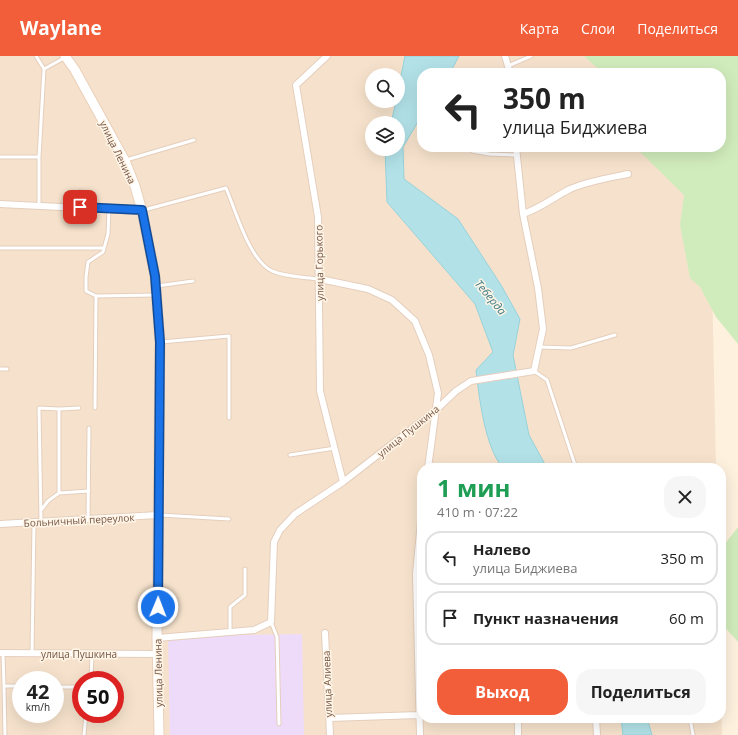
<!DOCTYPE html>
<html lang="ru">
<head>
<meta charset="utf-8">
<style>
	:root { --surface:#fff; --page:#f6f6f6; --text:#222; --muted:#767676; --line:#e0e0e0; --accent:#f15e39 }
	body { margin:0; font-family:"Open Sans",sans-serif; background:var(--page); color:var(--text); height:100vh; display:flex; flex-direction:column; font-size:15px; white-space:nowrap }
	* { box-sizing:border-box; margin:0 }
	p { font-size:13px; color:var(--muted) }
	.icon { flex:none; width:22px; height:22px; fill:none; stroke:currentColor; stroke-width:2; stroke-linecap:round; stroke-linejoin:round }
	.map { position:relative; flex:1; overflow:hidden }
	.panel { position:absolute; left:417px; top:407px; width:309px; height:260px; display:flex; flex-direction:column; background:var(--surface); border-radius:16px; box-shadow:0 4px 16px #0002 }
	.panel>* { flex:none }
	.banner { position:absolute; left:417px; top:12px; width:309px; height:84px; border-radius:16px; box-shadow:0 4px 16px #0002; background:#fff; color:var(--text); overflow:hidden }
	.controls { position:absolute; left:365px; top:12px; display:grid; gap:8px }
	.controls a { display:grid; place-items:center; width:40px; height:40px; border-radius:50%; background:var(--surface); box-shadow:0 4px 16px #0002; font-size:20px }
	.speed { position:absolute; left:12px; top:615px; display:flex; gap:8px; font-size:20px; font-weight:700; text-align:center }
	.speed>* { display:grid; place-content:center; width:52px; height:52px; border-radius:50%; background:var(--surface); box-shadow:0 4px 16px #0002; line-height:1 }
	.speed small { font-size:10px; font-weight:400 }
	.speed .limit { border:6px solid #d22; background:#fff; color:#111 }
	.pin { position:absolute; display:grid; place-items:center; width:34px; height:34px; color:#fff; margin:-17px; border-radius:8px; box-shadow:0 2px 6px #0006 }
	.me { position:absolute; width:44px; margin:-22px; rotate:1deg; stroke-linejoin:round; filter:drop-shadow(0 0 3px #0008) }
	.turn { display:flex; align-items:center; gap:14px; height:84px; padding:0 20px; font-size:18px }
	.turn .icon { width:52px; height:52px; stroke-width:2.5 }
	.turn b { display:block; font-size:28px; line-height:34px }
	.round { display:grid; place-items:center; flex:none; width:42px; height:42px; border-radius:16px; background:var(--page) }
	.head { display:flex; align-items:center; justify-content:space-between; height:68px; padding:0 20px }
	h1 { font-size:24px; font-weight:700; line-height:30px; color:#1e9e55 }
	.button { display:flex; gap:8px; margin-top:auto; padding:8px 20px }
	.button a { flex:1; height:46px; border-radius:16px; background:var(--accent); color:#fff; font-size:16px; font-weight:700; line-height:46px; text-align:center }
	.button a+a { background:var(--page); color:var(--text) }
	ul { padding:0; list-style:none }
	li { display:flex; align-items:center; gap:12px; height:54px; margin:0 8px 6px; padding:0 12px; border:2px solid var(--line); border-radius:16px }
	li div { flex:1 }
	li b { display:block; font-size:15px }
	li em { font-style:normal }
	header { display:flex; align-items:center; gap:24px; box-sizing:border-box; height:56px; padding:0 20px; background:var(--accent); color:#fff }
	header strong { font-size:19px }
	nav { display:flex; gap:22px; margin-inline-start:auto; font-size:14px }
	.map>svg:first-child { display:block }
	.residential { fill:#f6e2cc; fill-rule:evenodd }
	.education { fill:#eedbfa }
	.green { fill:#d1ecbc }
	.water { fill:#b2e2e8; stroke:#97d2db }
	.lines { fill:none; stroke-linecap:round; stroke-linejoin:round }
	.lane-casing { stroke:#e4cebd; stroke-width:5 }
	.street-casing { stroke:#e4cebd; stroke-width:8 }
	.secondary-casing { stroke:#eacfb9; stroke-width:11 }
	.lane { stroke:#fff; stroke-width:3 }
	.street { stroke:#fff; stroke-width:6 }
	.secondary { stroke:#fff; stroke-width:9 }
	.route-casing { stroke:#114b97; stroke-width:10 }
	.route { stroke:#1a73e8; stroke-width:7 }
	.labels { text-anchor:middle; dominant-baseline:central; stroke-width:3; stroke-linejoin:round; paint-order:stroke }
	.street-label { font-size:10px; fill:#755545; stroke:#fff5e6 }
	.water-label { font-size:11px; font-style:italic; fill:#3b7983; stroke:#fff5e6 }
</style>
</head>
<body>
<header>
<strong>Waylane</strong>
<nav><a>Карта</a><a>Слои</a><a>Поделиться</a></nav>
</header>
<div class="map">
<svg width="738" height="679" viewBox="0 0 738 679">
	<rect width="100%" height="100%" fill="#fef1de"/>
	<!-- residential -->
	<path class="residential" d="M0,0H641L647,17H422V91H670L712,224L716,412H422V662H721V644L722,679H0ZM372,19H398V45H372ZM372,67H398V93H372ZM21,624H55V658H21ZM81,624H115V658H81Z"/>
	<!-- education -->
	<path class="education" d="M302,578L304,679H170L168,580Z"/>
	<!-- green -->
	<path class="green" d="M584,0H738V288L716,261L700,231L690,222L680,169L684,139L635,91H721V17H603Z
		M738,471V586L721,567V493Z"/>
	<!-- water -->
	<path class="water" d="M405,0H459L450,17H422V59L403,91L404,123L458,163L501,229L520,263L513,299L529,379L547,412H503C485,392 479,341 476,314L493,296L475,248L387,146L385,93H398V67H391L396,45H398V34Z
		M621,662H647L652,679H623Z"/>
	<g class="lines">
		<!-- lane casing -->
		<g class="lane-casing">
			<path id="lane" d="M36,0L44,13L39,101V149
				M508,10L531,0
				M44,13L64,2
				M471,91L472,95L489,98L517,99
				M0,101H39
				M126,104L194,84
				M80,151L81,135
				M109,153L108,178L103,196L88,206L86,221V235L96,240L156,239
				M144,154L226,132C236,155 249,204 272,215C286,221 303,221 318,223
				M0,192H104
				M157,230L193,225
				M161,286L229,280V362
				M539,291L571,292L615,279
				M0,313H7
				M534,315L547,324L576,412
				M79,352L59,353V437L89,435
				M95,352L96,240
				M290,399L335,392
				M42,453L48,445L59,437
				M160,459L229,463
				M88,464L89,372
				M41,467L39,352L59,353
				M271,566L277,581L279,668
				M230,576V551L245,539V513
				M32,597L34,467
				M3,598L4,630H21
				M91,624L92,598
				M4,630L5,679
				M55,631H81
				M690,662L693,679
				M84,679L86,658"/>
		</g>
		<!-- street casing -->
		<g class="street-casing">
			<path id="street" d="M327,0L296,29L318,161L320,335L343,426
				M505,0L510,17
				M0,148L142,155
				M523,158C541,152 554,141 570,133C588,125 608,122 628,118
				M320,223L368,233L392,244L415,265L429,299L438,337L428,412
				M0,468L158,459
				M325,577L330,679
				M157,582L254,574L271,566L274,486L280,474L295,458L343,426L436,354L456,335L471,325L534,315L543,273L538,232L523,158L516,91
				M0,597L158,598
				M329,662L419,659
				M518,662V679
				M596,662L597,679
				M420,679L416,518L422,455"/>
		</g>
		<!-- secondary casing -->
		<g class="secondary-casing">
			<path id="secondary" d="M65,0L75,14L125,105L135,130L142,155L155,220L160,286L157,582L159,679"/>
		</g>
		<!-- lane -->
		<use href="#lane" class="lane"/>
		<!-- street -->
		<use href="#street" class="street"/>
		<!-- secondary -->
		<use href="#secondary" class="secondary"/>
	</g>
	<g class="lines">
		<!-- route casing -->
		<g class="route-casing">
			<path id="route" d="M80,151L142,154L155,220L160,286L158,551"/>
		</g>
		<!-- route -->
		<use href="#route" class="route"/>
	</g>
	<g class="labels">
		<!-- street labels -->
		<g class="street-label">
			<text transform="translate(118 96) rotate(64)">улица Ленина</text>
			<text transform="translate(319 207) rotate(-91)">улица Горького</text>
			<text transform="translate(408 375) rotate(-39)">улица Пушкина</text>
			<text transform="translate(79 464) rotate(-3)">Больничный переулок</text>
			<text x="79" y="598">улица Пушкина</text>
			<text transform="translate(158 617) rotate(-91)">улица Ленина</text>
			<text transform="translate(327 628) rotate(-92)">улица Алиева</text>
		</g>
		<!-- water labels -->
		<g class="water-label">
			<text transform="translate(491 241) rotate(50)">Теберда</text>
		</g>
	</g>
</svg>
<div class="controls">
<a><svg class="icon" aria-label="search" viewBox="0 0 24 24"><circle cx="10" cy="10" r="6"/><path d="M15 15l6 6"/></svg></a>
<a><svg class="icon" aria-label="layers" viewBox="0 0 24 24"><path d="M12 4l9 5-9 5-9-5zM3 14l9 5 9-5"/></svg></a>
</div>
<div class="speed"><div>42<small>km/h</small></div><div class="limit">50</div></div>
<div class="pin" style="left:80px;top:151px;background:#d93025"><svg class="icon" aria-label="arrive" viewBox="0 0 24 24"><path d="M6 21V4h12l-3 4 3 4H6"/></svg></div>
<svg class="me" style="left:158px;top:551px" viewBox="-20 -20 40 40"><circle r="17" fill="#1a73e8" stroke="#fff" stroke-width="3"/><path d="M0-11L8 9 0 5-8 9z" fill="#fff"/></svg>
<div class="banner">
<div class="turn"><svg class="icon" aria-label="left" viewBox="0 0 24 24"><path d="M17 20v-9H6M10 6l-5 5 5 5"/></svg><div><b>350 m</b>улица Биджиева</div></div>
</div>
<section class="panel">
<div class="head"><div><h1>1 мин</h1><p>410 m · 07:22</p></div><a class="round"><svg class="icon" aria-label="close" viewBox="0 0 24 24"><path d="M6 6l12 12M18 6L6 18"/></svg></a></div>
<ul>
<li><svg class="icon" aria-label="left" viewBox="0 0 24 24"><path d="M17 20v-9H6M10 6l-5 5 5 5"/></svg><div><b>Налево</b><p>улица Биджиева</p></div><em>350 m</em></li>
<li><svg class="icon" aria-label="arrive" viewBox="0 0 24 24"><path d="M6 21V4h12l-3 4 3 4H6"/></svg><div><b>Пункт назначения</b></div><em>60 m</em></li>
</ul>
<div class="button"><a>Выход</a><a>Поделиться</a></div>
</section>
</div>
</body>
</html>
